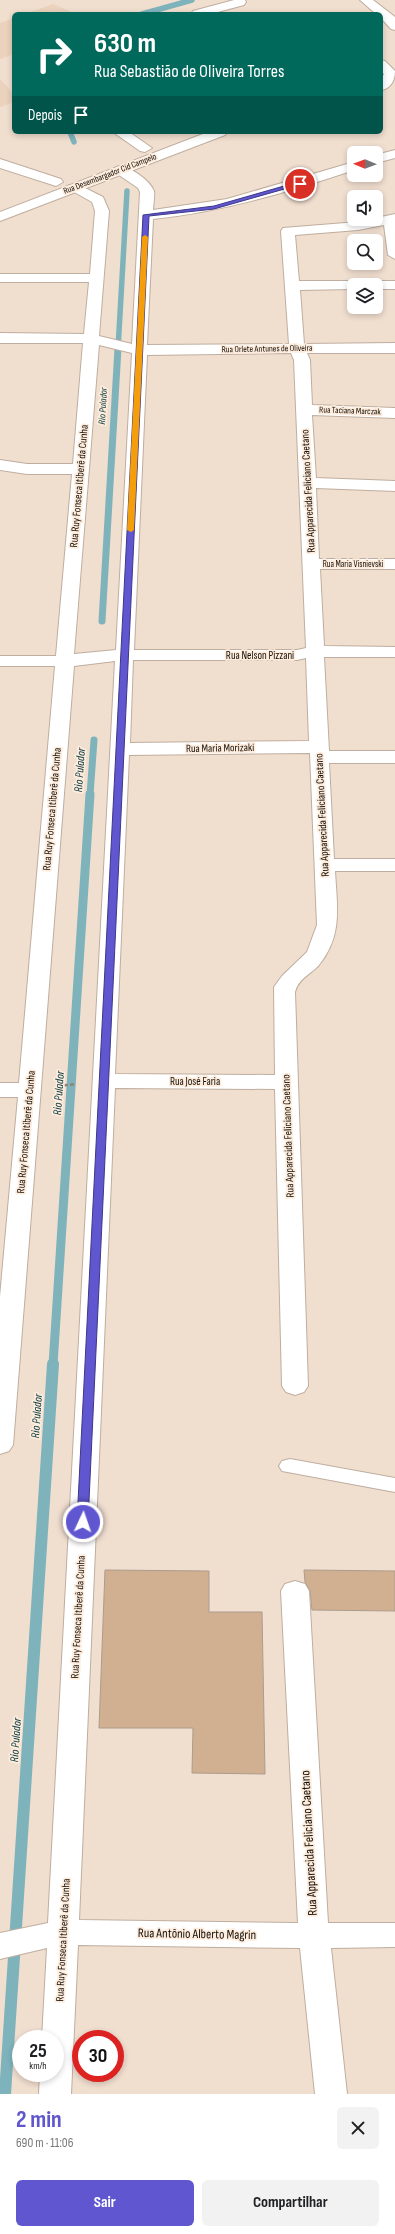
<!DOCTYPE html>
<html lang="pt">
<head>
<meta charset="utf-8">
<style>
	:root { --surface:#fff; --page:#f2f2f2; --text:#202124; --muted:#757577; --accent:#6056cf }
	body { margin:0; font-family:"Sofia Sans Condensed",sans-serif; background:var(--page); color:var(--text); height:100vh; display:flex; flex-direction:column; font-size:15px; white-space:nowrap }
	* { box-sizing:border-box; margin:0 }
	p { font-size:13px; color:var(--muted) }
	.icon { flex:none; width:22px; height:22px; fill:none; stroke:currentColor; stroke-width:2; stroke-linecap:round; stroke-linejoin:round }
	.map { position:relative; height:2094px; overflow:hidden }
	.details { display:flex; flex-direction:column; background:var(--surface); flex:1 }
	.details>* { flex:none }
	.banner { position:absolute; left:12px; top:12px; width:371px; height:122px; border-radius:6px; box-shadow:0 2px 6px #0003; background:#00695c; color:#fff; overflow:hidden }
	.needle { width:26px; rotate:271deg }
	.buttons { position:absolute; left:347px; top:146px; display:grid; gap:8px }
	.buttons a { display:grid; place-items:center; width:36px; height:36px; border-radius:6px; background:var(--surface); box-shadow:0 2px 6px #0003; font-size:20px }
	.speed { position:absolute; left:12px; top:2030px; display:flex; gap:8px; font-size:20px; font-weight:700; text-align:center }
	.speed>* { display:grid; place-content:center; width:52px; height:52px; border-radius:50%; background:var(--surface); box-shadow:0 2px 6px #0003; line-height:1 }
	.speed small { font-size:10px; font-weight:400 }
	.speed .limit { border:6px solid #d22; background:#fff; color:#111 }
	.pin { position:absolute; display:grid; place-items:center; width:34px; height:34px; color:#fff; margin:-17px; border:2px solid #fff; border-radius:50%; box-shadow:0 1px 4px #0007 }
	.me { position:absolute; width:44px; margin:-22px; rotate:3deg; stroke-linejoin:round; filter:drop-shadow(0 0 3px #0008) }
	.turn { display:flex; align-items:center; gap:14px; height:84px; padding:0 16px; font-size:18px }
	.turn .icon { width:52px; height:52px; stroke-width:2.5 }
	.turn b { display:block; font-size:28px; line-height:34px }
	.then { display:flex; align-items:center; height:38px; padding:0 16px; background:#0003; gap:8px; font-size:15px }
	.round { display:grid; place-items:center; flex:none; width:42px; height:42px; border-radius:6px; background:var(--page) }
	.overview { display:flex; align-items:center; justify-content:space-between; height:68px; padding:0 16px }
	h1 { font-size:24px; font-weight:700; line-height:30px; color:var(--accent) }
	.action { display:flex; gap:8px; margin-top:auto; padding:8px 16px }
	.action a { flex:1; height:46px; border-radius:6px; background:var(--accent); color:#fff; font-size:16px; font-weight:700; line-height:46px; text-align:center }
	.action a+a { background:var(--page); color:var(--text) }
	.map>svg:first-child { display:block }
	.built { fill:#ead2bd }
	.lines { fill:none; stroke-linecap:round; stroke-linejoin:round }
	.stream-far3 { stroke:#7fb3bc; stroke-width:5.5 }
	.stream-far2 { stroke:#7fb3bc; stroke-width:7 }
	.stream-far1 { stroke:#7fb3bc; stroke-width:9 }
	.stream { stroke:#7fb3bc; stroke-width:12 }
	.building { fill:#d1b092; stroke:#ac9c8d }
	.service-casing { stroke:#bfae9f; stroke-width:2 }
	.minor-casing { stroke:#bfae9f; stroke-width:2 }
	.secondary-casing { stroke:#bfae9f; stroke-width:2 }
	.path { stroke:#908478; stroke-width:2.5; stroke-dasharray:4 2; stroke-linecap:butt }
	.service { fill:#fff; fill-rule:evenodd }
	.minor { fill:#fff; fill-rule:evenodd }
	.secondary { fill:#fff; fill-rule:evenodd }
	.route { fill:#6056cf; stroke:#3e3887 }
	.slow { fill:#f59e0b }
	.labels { text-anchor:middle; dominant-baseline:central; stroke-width:3.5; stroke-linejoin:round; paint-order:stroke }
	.far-street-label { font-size:9px; fill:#140f09; stroke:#feecdc }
	.far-water-label { font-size:10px; font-style:italic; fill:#0f4047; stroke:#feecdc }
	.street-label { font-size:11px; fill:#140f09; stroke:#feecdc }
	.water-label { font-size:12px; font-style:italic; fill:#0f4047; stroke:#feecdc }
	.near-street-label { font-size:13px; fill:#140f09; stroke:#feecdc }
</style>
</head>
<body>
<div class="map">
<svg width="395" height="2094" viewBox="0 0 395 2094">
	<rect width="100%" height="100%" fill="#f0decf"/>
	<!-- built -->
	<path class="built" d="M53,4L76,14H25Z
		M14,18V54L0,59V23Z
		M0,79L14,94V102L0,107Z"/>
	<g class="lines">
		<!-- stream-far3 -->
		<path class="stream-far3" d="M142,14L192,0
			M70,132L74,142
			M118,349L127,191"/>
		<!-- stream-far2 -->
		<path class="stream-far2" d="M102,621L118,348
			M90,795L94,740"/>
		<!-- stream-far1 -->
		<path class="stream-far1" d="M53,1365L90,794"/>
		<!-- stream -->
		<path class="stream" d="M5,2094L53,1364"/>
	</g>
	<!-- building -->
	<path class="building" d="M105,1570L209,1571V1612H262L265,1774L192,1773L193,1728H99Z
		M304,1570L395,1571V1611L312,1610L310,1591L305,1582Z"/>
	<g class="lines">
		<!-- service casing -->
		<g class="service-casing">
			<path id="service" d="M290,1459L395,1478V1492L282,1471L279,1466L282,1461Z"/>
		</g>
		<!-- minor casing -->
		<g class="minor-casing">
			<path id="minor" d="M234,0H245L246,2L244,5L210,14H191L193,11Z
				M113,132H129L152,148L145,152L140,151Z
				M395,150V158L376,163V155Z
				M0,159L61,179L63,182L56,186L0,168Z
				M354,162V170C288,192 222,212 153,219L147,345L289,344L281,231L283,228L358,222L395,214V259L388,255L384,225L358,230L295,235L299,281H395V289H376V285H354V289L300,290L304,344L395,343V353H307L310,360L312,405L395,408V418L312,415L316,478L395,481V491L316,488L319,559H395V569H320L324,646L395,647V657H324L329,751H395V763H329L334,859H395V871H335C337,907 343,935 319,965C311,974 298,979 295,992L308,1386L304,1392L295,1395L286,1392L282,1386L275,1089L115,1088L79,1920L298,1923L281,1591L285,1584L295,1581L305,1584L309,1591L328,1923H395V1947L331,1948L347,2094H315L300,1948L78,1945L71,2094H39L40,2073H55V2039H42L47,1948L0,1959V1933L48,1923L115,661L74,666L13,1445L9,1451L0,1454V1297L18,1097H0V1083H19L55,666H0V656H56L72,474H27L0,470V460L27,464H73L83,343H0V333L84,334L89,282H0V274H90L95,211L92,202L67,188L69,185H79L103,197L109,211L99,336L132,344L140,192L138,188L116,173L114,170L116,167C128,164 150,180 154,191C155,196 153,205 153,210L227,199ZM99,345L132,353L116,650L74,654ZM291,353L294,360L306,648L297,650H134L147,355ZM306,658L309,741L130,743L133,660H297ZM310,753L317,925L307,952L282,976L274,987L275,1075L115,1074L129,755Z"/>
		</g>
		<!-- secondary casing -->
		<g class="secondary-casing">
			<path id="secondary" d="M360,0H373L395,17V30L391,29L381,18V14H376Z
				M381,60L385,61L395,71C395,80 391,88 382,90L381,79L384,74L381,71Z
				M208,132H227L225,135L0,221V212Z"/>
		</g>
		<!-- path -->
		<path class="path" d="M58,1086L76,1084"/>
		<!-- service -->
		<use href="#service" class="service"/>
		<!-- minor -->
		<use href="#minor" class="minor"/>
		<!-- secondary -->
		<use href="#secondary" class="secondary"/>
	</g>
	<!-- route -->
	<path class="route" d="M298,182L302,184L214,209L149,216L88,1522L83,1526L77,1522L143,215L214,206Z"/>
	<!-- slow -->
	<path class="slow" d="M145,235L148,237L134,530L131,532L127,530L142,237Z"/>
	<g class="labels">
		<!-- far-street labels -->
		<g class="far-street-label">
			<text transform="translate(110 174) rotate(-21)">Rua Desembargador Cid Campelo</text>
			<text transform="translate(267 349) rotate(-1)">Rua Orlete Antunes de Oliveira</text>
			<text transform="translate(350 411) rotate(2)">Rua Taciana Marczak</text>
			<text x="353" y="564">Rua Maria Visnievski</text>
		</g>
		<!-- far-water labels -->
		<g class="far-water-label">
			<text transform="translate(103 406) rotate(-87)">Rio Pulador</text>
		</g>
		<!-- street labels -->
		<g class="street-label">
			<text transform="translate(79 486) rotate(-85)">Rua Ruy Fonseca Itiberê da Cunha</text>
			<text transform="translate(308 491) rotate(-93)">Rua Apparecida Feliciano Caetano</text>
			<text x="260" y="655">Rua Nelson Pizzani</text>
			<text transform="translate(220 748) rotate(-1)">Rua Maria Morizaki</text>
			<text transform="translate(52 809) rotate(-85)">Rua Ruy Fonseca Itiberê da Cunha</text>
			<text transform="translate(322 815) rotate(-93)">Rua Apparecida Feliciano Caetano</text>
			<text x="195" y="1081">Rua José Faria</text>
			<text transform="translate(26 1132) rotate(-85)">Rua Ruy Fonseca Itiberê da Cunha</text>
			<text transform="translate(288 1136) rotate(-92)">Rua Apparecida Feliciano Caetano</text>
			<text transform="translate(78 1617) rotate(-87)">Rua Ruy Fonseca Itiberê da Cunha</text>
			<text transform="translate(63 1940) rotate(-87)">Rua Ruy Fonseca Itiberê da Cunha</text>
		</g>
		<!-- water labels -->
		<g class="water-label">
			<text transform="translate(80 770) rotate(-86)">Rio Pulador</text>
			<text transform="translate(59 1093) rotate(-86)">Rio Pulador</text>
			<text transform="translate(37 1416) rotate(-86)">Rio Pulador</text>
			<text transform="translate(16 1740) rotate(-86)">Rio Pulador</text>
		</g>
		<!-- near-street labels -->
		<g class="near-street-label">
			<text transform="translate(309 1843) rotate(-93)">Rua Apparecida Feliciano Caetano</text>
			<text transform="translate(197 1934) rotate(1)">Rua Antônio Alberto Magrin</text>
		</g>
	</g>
</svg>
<div class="buttons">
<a><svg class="needle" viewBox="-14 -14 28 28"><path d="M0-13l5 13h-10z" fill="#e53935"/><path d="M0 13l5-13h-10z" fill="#757577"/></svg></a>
<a><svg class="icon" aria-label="sound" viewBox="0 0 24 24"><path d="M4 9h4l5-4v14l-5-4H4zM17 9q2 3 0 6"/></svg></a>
<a><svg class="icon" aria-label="search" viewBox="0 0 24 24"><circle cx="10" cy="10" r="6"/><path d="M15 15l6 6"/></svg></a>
<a><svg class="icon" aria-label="layers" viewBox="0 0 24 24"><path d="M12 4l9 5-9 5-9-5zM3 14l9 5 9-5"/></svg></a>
</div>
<div class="speed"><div>25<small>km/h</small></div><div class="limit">30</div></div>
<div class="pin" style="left:300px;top:184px;background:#d93025"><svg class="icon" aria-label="arrive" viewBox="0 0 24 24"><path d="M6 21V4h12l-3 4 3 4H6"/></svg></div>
<svg class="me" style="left:83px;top:1522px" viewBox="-20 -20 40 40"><circle r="17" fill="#6056cf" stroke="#fff" stroke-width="3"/><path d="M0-11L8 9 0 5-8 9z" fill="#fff"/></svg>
<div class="banner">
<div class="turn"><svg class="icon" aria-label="right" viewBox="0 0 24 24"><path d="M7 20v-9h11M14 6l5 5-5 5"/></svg><div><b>630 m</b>Rua Sebastião de Oliveira Torres</div></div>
<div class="then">Depois<svg class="icon" aria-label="arrive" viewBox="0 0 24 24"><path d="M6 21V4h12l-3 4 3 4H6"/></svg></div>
</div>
</div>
<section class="details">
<div class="overview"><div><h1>2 min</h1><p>690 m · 11:06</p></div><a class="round"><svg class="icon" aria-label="close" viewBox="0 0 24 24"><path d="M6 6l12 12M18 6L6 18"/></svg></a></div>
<div class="action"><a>Sair</a><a>Compartilhar</a></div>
</section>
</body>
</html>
